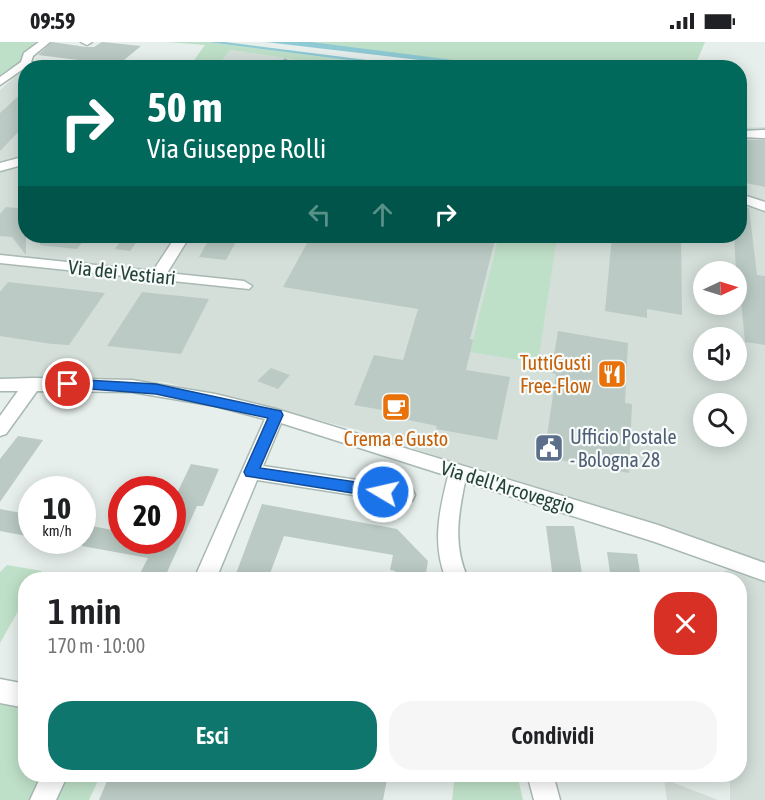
<!DOCTYPE html>
<html lang="it">
<head>
<meta charset="utf-8">
<style>
	:root { --surface:#fff; --page:#f6f6f6; --text:#202124; --muted:#757577; --accent:#0f766e }
	body { margin:0; font-family:"Asap Condensed",sans-serif; background:var(--page); color:var(--text); height:100vh; display:flex; flex-direction:column; font-size:22px; white-space:nowrap }
	* { box-sizing:border-box; margin:0 }
	p { font-size:20px; color:var(--muted) }
	.icon { flex:none; width:33px; height:33px; fill:none; stroke:currentColor; stroke-width:2; stroke-linecap:round; stroke-linejoin:round }
	.map { position:relative; flex:1; overflow:hidden }
	.sheet { position:absolute; left:18px; top:530px; width:729px; height:210px; display:flex; flex-direction:column; background:var(--surface); border-radius:24px; box-shadow:0 3px 15px #0003 }
	.sheet>* { flex:none }
	.guide { position:absolute; left:18px; top:18px; width:729px; height:183px; border-radius:24px; box-shadow:0 3px 15px #0003; background:#00695c; color:#fff; overflow:hidden }
	.needle { width:39px; rotate:86deg }
	.fabs { position:absolute; left:693px; top:219px; display:grid; gap:12px }
	.fabs a { display:grid; place-items:center; width:54px; height:54px; border-radius:50%; background:var(--surface); box-shadow:0 3px 15px #0003; font-size:30px }
	.speed { position:absolute; left:18px; top:434px; display:flex; gap:12px; font-size:30px; font-weight:700; text-align:center }
	.speed>* { display:grid; place-content:center; width:78px; height:78px; border-radius:50%; background:var(--surface); box-shadow:0 3px 15px #0003; line-height:1 }
	.speed small { font-size:15px; font-weight:400 }
	.speed .limit { border:9px solid #d22; background:#fff; color:#111 }
	.pin { position:absolute; display:grid; place-items:center; width:51px; height:51px; color:#fff; margin:-26px; border:3px solid #fff; border-radius:50%; box-shadow:0 2px 6px #0007 }
	.me { position:absolute; width:66px; margin:-33px; rotate:279deg; stroke-linejoin:round; filter:drop-shadow(0 0 4px #0008) }
	.turn { display:flex; align-items:center; gap:21px; height:126px; padding:0 30px; font-size:27px }
	.turn .icon { width:78px; height:78px; stroke-width:2.5 }
	.turn b { display:block; font-size:42px; line-height:51px }
	.lanes { display:flex; align-items:center; height:57px; padding:0 30px; background:#0003; justify-content:center; gap:30px; direction:ltr }
	.lanes .off { opacity:.35 }
	.round { display:grid; place-items:center; flex:none; width:63px; height:63px; border-radius:24px; background:var(--page) }
	.overview { display:flex; align-items:center; justify-content:space-between; height:102px; padding:0 30px }
	h1 { font-size:36px; font-weight:600; line-height:45px }
	.button { display:flex; gap:12px; margin-top:auto; padding:12px 30px }
	.button a { flex:1; height:69px; border-radius:24px; background:var(--accent); color:#fff; font-size:24px; font-weight:600; line-height:69px; text-align:center }
	.button a+a { background:var(--page); color:var(--text) }
	.status { display:flex; justify-content:space-between; align-items:center; height:42px; padding:0 30px; background:var(--surface); direction:ltr }
	.status svg { height:16px; fill:currentColor }
	.map>svg:first-child { display:block }
	.built { fill:#d4dfda; fill-rule:evenodd }
	.green { fill:#bfe0c8 }
	.water { fill:#8ec9d4 }
	.building { fill:#bbcac4 }
	.lines { fill:none; stroke-linecap:round; stroke-linejoin:round }
	.minor-casing { stroke:#a8b8b2; stroke-width:3 }
	.minor { fill:#fff; fill-rule:evenodd }
	.route { fill:#1a73e8; stroke:#114b97; stroke-width:1.5 }
	.labels { text-anchor:middle; dominant-baseline:central; stroke-width:4.5; stroke-linejoin:round; paint-order:stroke }
	.street-label { font-size:20px; fill:#24423a; stroke:#f7fbf9 }
	.food-label { font-size:20px; fill:#c56008; stroke:#f7fbf9; text-anchor:end }
	.service-label { font-size:20px; fill:#4e5e75; stroke:#f7fbf9; text-anchor:start }
</style>
</head>
<body>
<div class="status"><b>09:59</b><svg viewBox="0 0 49 12"><path d="M0 12V9h3v3zM5 12V6h3v6zM10 12V3h3v9zM15 12V0h3v12zM26 1h20v11H26zM47 4h2v5h-2z"/></svg></div>
<div class="map">
<svg width="765" height="758" viewBox="0 0 765 758">
	<rect width="100%" height="100%" fill="#e6efeb"/>
	<!-- built -->
	<path class="built" d="M230,8L328,22L347,25L218,26Z
		M20,30H25L26,194H740V86L765,85V758H730V732H740V537H719V532L747,518L358,388L164,340L109,337L0,338V48ZM704,230H736V262H704ZM704,296H736V328H704ZM704,362H736V394H704Z
		M664,737L718,758H667Z"/>
	<!-- green -->
	<path class="green" d="M0,0H41L24,12L20,20L0,35Z
		M167,0H208L402,25H347L230,8L218,25H189L205,3Z
		M307,0H705L694,26H509Z
		M499,194H557L538,321L470,310Z
		M7,523L42,529L37,537H26L25,557L0,601V530Z
		M0,640L25,645L26,732H101L89,758H0Z
		M455,732H517L523,758H452Z"/>
	<!-- water -->
	<path class="water" d="M208,0H225L423,25H402Z
		M266,0H311L509,25H479Z"/>
	<!-- building -->
	<path class="building" d="M52,0L86,5H94L102,0L141,4L118,23L38,13Z
		M26,47V82L0,109V71Z
		M747,98H765V145L741,140Z
		M740,164L749,166L757,233L765,234V303L745,300L740,248L737,247L734,194H740Z
		M6,165L26,167V213L12,195L0,194V172Z
		M40,194H87L77,207L40,203Z
		M124,194H141L130,209L115,207Z
		M211,194H239L226,218L199,215Z
		M311,194H496L470,297L473,298L466,328L510,335L497,398L436,387L437,384L408,378L410,373L354,363L374,313L403,318L418,267L283,245Z
		M612,194H681L682,273L647,267V276L605,269Z
		M8,240L105,251L69,303L52,302L0,294V250Z
		M142,250L209,257L181,312L107,304Z
		M558,289L628,301L625,361L632,362L629,431L544,415L556,332L551,331Z
		M271,326L290,333L278,347L257,339Z
		M18,394L43,398L0,460V417Z
		M191,422L219,427L203,464H197L164,537H137L148,516L82,504V482L122,490V498H172V462Z
		M262,462L397,487L428,519L425,537H393L395,529L390,528L393,513L284,494L268,537H234Z
		M0,467L32,473V495L0,489Z
		M546,484H574L583,537H553Z
		M607,510L637,512L641,537H611Z
		M110,732H388L383,758H99Z"/>
	<g class="lines">
		<!-- minor casing -->
		<g class="minor-casing">
			<path id="minor" d="M39,0H50L33,14L31,20L73,26L26,25L0,43V35L21,20L24,11Z
				M81,0H92L87,3Z
				M285,18L290,21L288,26H278Z
				M765,88V96L740,95V89Z
				M26,114V122L0,129V121Z
				M740,152L765,160V169L740,160Z
				M176,194H190L167,231L244,239L252,244L249,247L0,221V213L153,229Z
				M33,336L132,338L215,352L276,367L658,483L765,521V539L655,500L465,440C458,474 453,504 468,537H446C432,502 439,470 448,434L281,381L263,424L405,445L412,447L415,453L412,459L405,461L257,438L216,537H194L265,377L215,364L132,350L37,349L6,392L0,394V374L18,349H0V337Z
				M0,637L26,642V666L0,661Z
				M42,732H68L56,758H30Z
				M527,732H553L560,758H534Z"/>
		</g>
		<!-- minor -->
		<use href="#minor" class="minor"/>
	</g>
	<!-- route -->
	<path class="route" d="M68,337L156,342L281,369L283,373L260,426L383,444L391,450L383,456L246,434L244,430L268,376L156,352L64,345V339Z"/>
	<!-- icons -->
	<defs>
		<g id="restaurant-square" transform="scale(1.5)"><rect x="-9" y="-9" width="18" height="18" rx="4" fill="#e8710a" stroke="#f7fbf9"/><path d="M-5-6h1v4h1v-4h1v4h1v-4h1v5L-1.5 .5V6h-2V.5L-5-1ZM5-6V6H3V1.5H1.5Q1.5-4 5-6Z" fill="#fff"/></g>
		<g id="cafe-square" transform="scale(1.5)"><rect x="-9" y="-9" width="18" height="18" rx="4" fill="#e8710a" stroke="#f7fbf9"/><path d="M-5.5-4.5H6V0H3Q3 3.5 0 3.5H-2.5Q-5.5 3.5-5.5 0ZM3-3.2v2h1.7v-2ZM-6 4.5H4V6H-6Z" fill="#fff"/></g>
		<g id="civic-square" transform="scale(1.5)"><rect x="-9" y="-9" width="18" height="18" rx="4" fill="#5c6f8a" stroke="#f7fbf9"/><path d="M-.6-6.5H3V-4.5H.6V-3L4-1V1h2V6H-6V1h2V-1L-.6-3ZM-1.2 2.5V6h2.4V2.5Z" fill="#fff"/></g>
	</defs>
	<g fill-rule="evenodd">
		<use href="#restaurant-square" x="612" y="332"/>
		<use href="#cafe-square" x="396" y="365"/>
		<use href="#civic-square" x="549" y="406"/>
	</g>
	<g class="labels">
		<!-- street labels -->
		<g class="street-label">
			<text transform="translate(122 230) rotate(6)">Via dei Vestiari</text>
			<text transform="translate(508 445) rotate(17)">Via dell'Arcoveggio</text>
		</g>
		<!-- food labels -->
		<g class="food-label">
			<text x="591" y="320">TuttiGusti<tspan x="591" dy="23">Free-Flow</tspan></text>
			<text x="396" y="396" text-anchor="middle">Crema e Gusto</text>
		</g>
		<!-- service labels -->
		<g class="service-label">
			<text x="570" y="394">Ufficio Postale<tspan x="570" dy="23">- Bologna 28</tspan></text>
		</g>
	</g>
</svg>
<div class="fabs">
<a><svg class="needle" viewBox="-14 -14 28 28"><path d="M0-13l5 13h-10z" fill="#e53935"/><path d="M0 13l5-13h-10z" fill="#757577"/></svg></a>
<a><svg class="icon" aria-label="sound" viewBox="0 0 24 24"><path d="M4 9h4l5-4v14l-5-4H4zM17 9q2 3 0 6"/></svg></a>
<a><svg class="icon" aria-label="search" viewBox="0 0 24 24"><circle cx="10" cy="10" r="6"/><path d="M15 15l6 6"/></svg></a>
</div>
<div class="speed"><div>10<small>km/h</small></div><div class="limit">20</div></div>
<div class="pin" style="left:68px;top:342px;background:#d93025"><svg class="icon" aria-label="arrive" viewBox="0 0 24 24"><path d="M6 21V4h12l-3 4 3 4H6"/></svg></div>
<svg class="me" style="left:383px;top:450px" viewBox="-20 -20 40 40"><circle r="17" fill="#1a73e8" stroke="#fff" stroke-width="3"/><path d="M0-11L8 9 0 5-8 9z" fill="#fff"/></svg>
<div class="guide">
<div class="turn"><svg class="icon" aria-label="right" viewBox="0 0 24 24"><path d="M7 20v-9h11M14 6l5 5-5 5"/></svg><div><b>50 m</b>Via Giuseppe Rolli</div></div>
<div class="lanes"><svg class="icon off" aria-label="left" viewBox="0 0 24 24"><path d="M17 20v-9H6M10 6l-5 5 5 5"/></svg><svg class="icon off" aria-label="ahead" viewBox="0 0 24 24"><path d="M12 20V5M6 11l6-6 6 6"/></svg><svg class="icon" aria-label="right" viewBox="0 0 24 24"><path d="M7 20v-9h11M14 6l5 5-5 5"/></svg></div>
</div>
<section class="sheet">
<div class="overview"><div><h1>1 min</h1><p>170 m · 10:00</p></div><a class="round" style="background:#d93025;color:#fff"><svg class="icon" aria-label="close" viewBox="0 0 24 24"><path d="M6 6l12 12M18 6L6 18"/></svg></a></div>
<div class="button"><a>Esci</a><a>Condividi</a></div>
</section>
</div>
</body>
</html>
